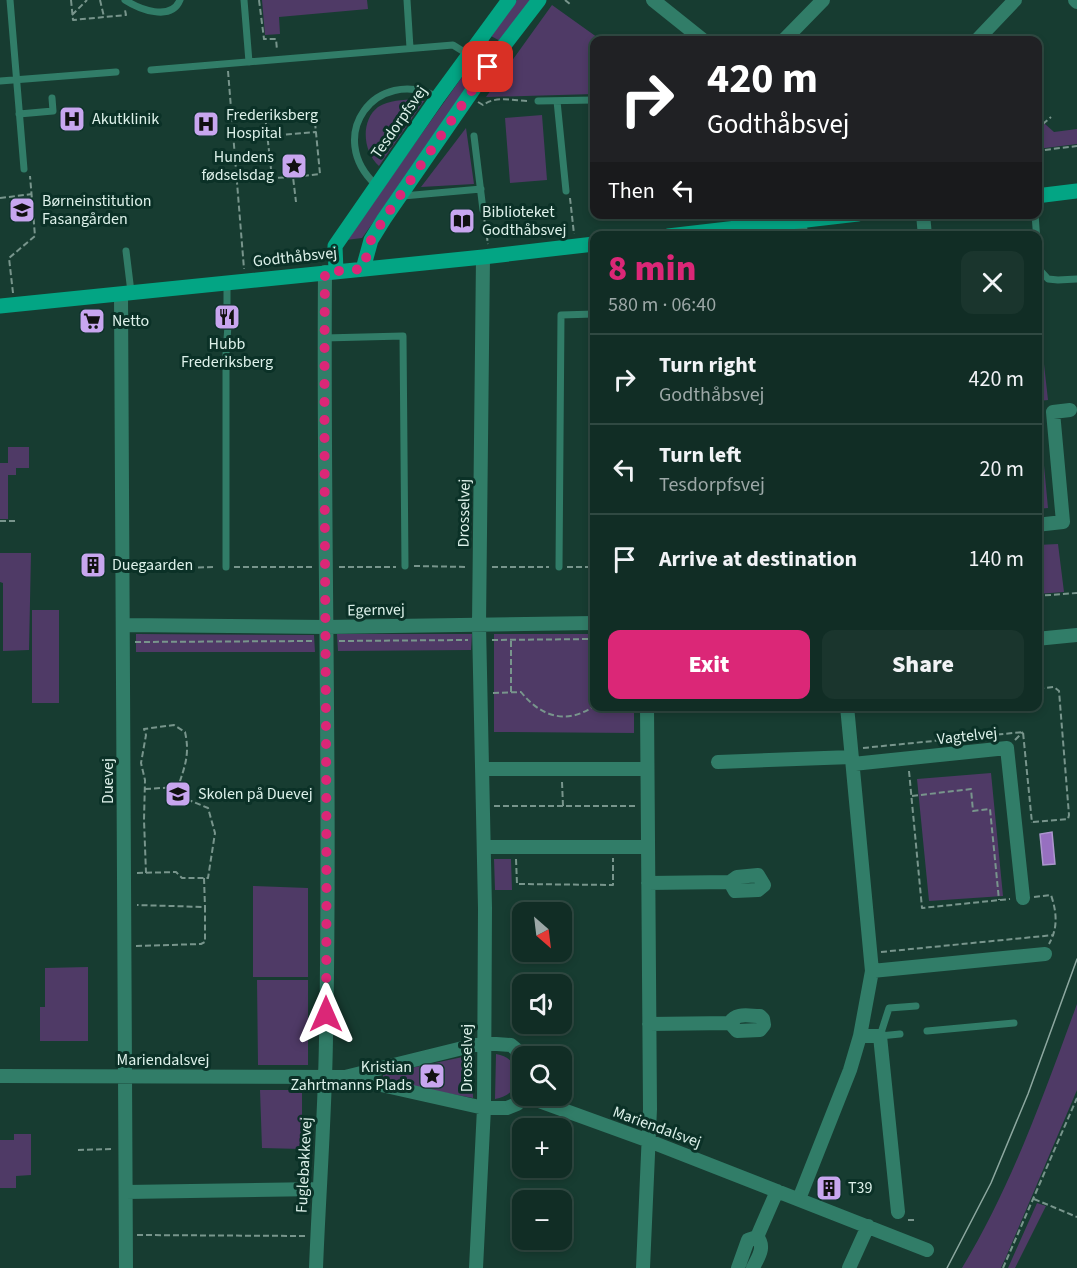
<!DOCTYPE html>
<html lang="en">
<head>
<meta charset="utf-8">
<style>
	:root { --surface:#112d25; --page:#1a352d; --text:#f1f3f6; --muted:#9ca8a7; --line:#304942; --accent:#db2777 }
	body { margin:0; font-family:"Source Sans 3",sans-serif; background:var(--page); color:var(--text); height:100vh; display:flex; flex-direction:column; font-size:22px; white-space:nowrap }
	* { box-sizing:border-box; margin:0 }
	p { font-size:20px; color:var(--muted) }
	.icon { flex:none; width:33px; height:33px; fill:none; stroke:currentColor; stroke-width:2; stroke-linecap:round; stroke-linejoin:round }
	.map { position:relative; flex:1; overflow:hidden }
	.sheet { position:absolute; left:590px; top:231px; width:452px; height:480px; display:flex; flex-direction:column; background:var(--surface); border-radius:12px; box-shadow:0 3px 9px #0003,0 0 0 2px var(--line) }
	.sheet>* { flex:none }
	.hud { position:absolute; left:590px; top:36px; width:452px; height:183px; border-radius:12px; box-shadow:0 3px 9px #0003,0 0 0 2px var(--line); background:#202124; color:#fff; overflow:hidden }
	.needle { width:39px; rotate:152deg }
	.buttons { position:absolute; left:512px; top:902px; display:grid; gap:12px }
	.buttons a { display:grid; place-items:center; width:60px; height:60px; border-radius:12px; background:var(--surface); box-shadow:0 3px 9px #0003,0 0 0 2px var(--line); font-size:30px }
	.pin { position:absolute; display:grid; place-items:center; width:51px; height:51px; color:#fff; margin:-26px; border-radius:12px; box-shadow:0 3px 9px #0006 }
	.me { position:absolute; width:66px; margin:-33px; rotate:0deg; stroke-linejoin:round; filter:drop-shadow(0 0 4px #0008) }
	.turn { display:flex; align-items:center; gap:21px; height:126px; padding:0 18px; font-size:27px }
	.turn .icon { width:78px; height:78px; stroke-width:2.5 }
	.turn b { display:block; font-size:42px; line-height:51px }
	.then { display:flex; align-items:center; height:57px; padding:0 18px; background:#0003; gap:12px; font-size:22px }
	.round { display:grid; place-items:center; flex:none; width:63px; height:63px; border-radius:12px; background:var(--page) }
	.summary { display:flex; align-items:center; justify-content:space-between; height:102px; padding:0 18px }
	h1 { font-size:36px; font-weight:800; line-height:45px; color:var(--accent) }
	.primary-button { display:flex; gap:12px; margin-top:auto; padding:12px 18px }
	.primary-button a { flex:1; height:69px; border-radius:12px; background:var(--accent); color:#fff; font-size:24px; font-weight:800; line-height:69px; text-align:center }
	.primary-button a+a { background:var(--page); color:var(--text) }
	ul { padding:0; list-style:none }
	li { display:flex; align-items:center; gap:18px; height:90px; padding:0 18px; border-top:2px solid var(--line) }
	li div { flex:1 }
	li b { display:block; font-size:22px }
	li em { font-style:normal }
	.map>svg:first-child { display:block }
	.green { fill:#4f3a66 }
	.water { fill:#9770c0; stroke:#ac97cd; stroke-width:1.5 }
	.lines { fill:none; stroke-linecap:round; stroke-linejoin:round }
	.path { stroke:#78958c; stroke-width:2; stroke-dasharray:6 3; stroke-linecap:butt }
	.lane { stroke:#317d68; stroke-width:7 }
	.street { stroke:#317d68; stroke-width:14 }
	.secondary { stroke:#03a584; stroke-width:15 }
	.tram { stroke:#8da8a0; stroke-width:1.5 }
	.route { stroke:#db2777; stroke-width:10; stroke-dasharray:0 18 }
	.labels { text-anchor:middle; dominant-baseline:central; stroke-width:6; stroke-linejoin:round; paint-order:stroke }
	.poi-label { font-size:16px; fill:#ddf1ea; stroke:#0b3127; text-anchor:start }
	.street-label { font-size:16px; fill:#ddf1ea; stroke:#0b3127 }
</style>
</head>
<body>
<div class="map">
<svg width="1077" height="1268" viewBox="0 0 1077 1268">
	<rect width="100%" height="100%" fill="#173c31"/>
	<!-- green -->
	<path class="green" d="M262,0H367L368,9L279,17L280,34L265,35Z
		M517,0H532L502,42L491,36Z
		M552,5L601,40H594V94L486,97Z
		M482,49L491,56L362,238L346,240Z
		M415,99L424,101L379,166C363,152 360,121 378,107C389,100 403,100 415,99Z
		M542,115L547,180L510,183L505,118Z
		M1036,116L1054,132L1077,129V144L1037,149Z
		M466,128L474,184L421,187Z
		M1036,292L1048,400L1038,401L1048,508L1037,509Z
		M8,447H29V468H16V475H8V519H0V463H8Z
		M1058,544L1064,592L1037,594V545Z
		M0,553H31L29,650L3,651V583L0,582Z
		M32,610H59V703H32Z
		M136,634L314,635L315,652H136Z
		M337,634H472L471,650L338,651Z
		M494,634H594V706L634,707V733L494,732Z
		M991,773L1003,896L929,901L917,779Z
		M494,859H511L512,890H495Z
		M253,886L308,888V977H253Z
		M88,967V1041H40V1007H45V968Z
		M257,980H308V1065H258Z
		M1077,1004V1090L1006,1257L1001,1268H962C1012,1185 1044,1094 1077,1004Z
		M496,1054C525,1059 525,1094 495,1099Z
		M472,1055L473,1098L383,1081V1074Z
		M260,1090H302V1149L262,1148Z
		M14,1134H31V1175L16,1176V1188H0V1138V1140H14Z
		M1037,1203L1046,1206L1015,1268H1008Z"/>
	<!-- water -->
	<path class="water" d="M1052,832L1055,864L1043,865L1040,834Z"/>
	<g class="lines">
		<!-- path -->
		<path class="path" d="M71,0L73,20L126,15L125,10
			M100,0L104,17
			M259,0L264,39H276L277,50
			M565,0L571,5
			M72,15L87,0
			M228,71L244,269
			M478,102L483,105C497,95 514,101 530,101
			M1036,130L1051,117
			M268,136L316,132
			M1036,151L1077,146
			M293,177L272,178L265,115L314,112L320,174L293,177L296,202
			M0,198L32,194
			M570,198L574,234
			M484,217L488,244
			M13,293L9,258L35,236L30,176
			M0,521H16
			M414,566L468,567
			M234,567H315
			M339,567H396
			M492,567H549
			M567,567H594
			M135,569L216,567
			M1036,596L1077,593
			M492,640L594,639
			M339,641L468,640
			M511,641V692
			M135,642L315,641
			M493,693L521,692C541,717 567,725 594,706
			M1015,740L1023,732
			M863,748L1023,732L1032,823
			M909,771L922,908L1010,899
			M562,782L563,806
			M145,789L178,787
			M912,796L971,789L973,811L990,809L999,900
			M494,806H635
			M1033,822L1068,819L1069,815L1059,691L1054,687L1036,689
			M516,859L517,884L613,885V858
			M137,873L176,872L182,878H208L215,833L208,808L184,798L178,787C185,766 190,754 185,732L174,725L144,729L146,735L141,763L145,780L144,820L146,873
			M204,878L205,907
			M1034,897L1051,895C1057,913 1058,928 1049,944
			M136,946L201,944L205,942V907L137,905
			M881,952L1054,935
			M78,1150L114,1149
			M1034,1199L1077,1217
			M908,1220H917
			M137,1235L305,1236
			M1003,1268L1077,1098"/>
		<!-- lane -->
		<path class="lane" d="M10,0L24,169
			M125,0C139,9 171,22 180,0
			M244,0L249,62
			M407,0L410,48
			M480,39L499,52
			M151,70L453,45L469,55
			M0,81L116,72
			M538,101L594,100
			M557,101L566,191
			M19,114L53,111L52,98
			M474,136L483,210
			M376,185C324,137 375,65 438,97
			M403,196L481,189
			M1035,214L1039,269L1048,279L1058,280L1077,279
			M126,251L131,292
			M227,284V305
			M324,338L403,336L405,566
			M226,567V354L228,325
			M559,567L561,315L594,314
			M927,1031L1014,1023
			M900,1034L880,1036L889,1008L916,1006"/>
		<!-- street -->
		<path class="street" d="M653,0L703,40
			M1075,0L1077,2
			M784,40L823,0
			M977,40L1015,0
			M799,214L801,236
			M923,214L925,236
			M121,294L126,1268
			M1036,525L1063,522L1053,412L1070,410
			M123,625L326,627L594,623
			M1036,639L1077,635
			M718,762L852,757
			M853,764L1007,748L1023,898
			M483,769H647
			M484,847H647
			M648,883L730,882L737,877L758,875L764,885L758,890L735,891L730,882
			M872,971L1045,954
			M649,1024L730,1023C735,1012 749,1016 760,1016L763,1019L764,1025L760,1030L737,1031L730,1023
			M860,1036H880L898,1212
			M0,1076L345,1077L483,1043L511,1045L524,1056
			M350,1078L484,1108H507L517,1104L525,1095
			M525,1096L649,1141L927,1250
			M126,1192L319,1189
			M799,1199L850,1070L860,1036L872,971L847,706
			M316,1268C319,1191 325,1115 326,1038C331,783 323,527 325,272
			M476,1268L484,1108L485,908L479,625L483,257
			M643,1268L650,1109L647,706
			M738,1268L748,1240L757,1237L777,1191
			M753,1268C758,1257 766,1247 757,1237
			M849,1268L868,1226"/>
		<!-- secondary -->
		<path class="secondary" d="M1036,196L1077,191
			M668,236L858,214
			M363,269L371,240L384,219L499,52L539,0
			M336,271L335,246L438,97L509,0
			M0,306L483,257L594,244"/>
		<!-- tram -->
		<path class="tram" d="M947,1268L991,1183L1028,1094L1077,959"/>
	</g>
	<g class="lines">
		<!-- route -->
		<path class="route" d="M326,1014C328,767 323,519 325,272L363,269L371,240L384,219L488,67"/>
	</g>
	<!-- icons -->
	<defs>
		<g id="hospital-square" transform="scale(1.35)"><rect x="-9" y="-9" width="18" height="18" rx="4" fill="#c8a6ef" stroke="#0b3127"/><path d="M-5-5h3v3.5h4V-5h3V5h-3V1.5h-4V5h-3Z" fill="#111"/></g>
		<g id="sight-square" transform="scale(1.35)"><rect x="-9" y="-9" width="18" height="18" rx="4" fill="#c8a6ef" stroke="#0b3127"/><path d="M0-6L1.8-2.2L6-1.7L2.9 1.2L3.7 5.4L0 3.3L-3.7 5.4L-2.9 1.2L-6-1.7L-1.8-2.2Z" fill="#111"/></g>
		<g id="school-square" transform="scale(1.35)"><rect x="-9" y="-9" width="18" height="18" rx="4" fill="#c8a6ef" stroke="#0b3127"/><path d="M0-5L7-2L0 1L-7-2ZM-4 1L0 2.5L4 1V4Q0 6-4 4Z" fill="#111"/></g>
		<g id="library-square" transform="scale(1.35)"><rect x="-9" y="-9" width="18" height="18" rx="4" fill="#c8a6ef" stroke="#0b3127"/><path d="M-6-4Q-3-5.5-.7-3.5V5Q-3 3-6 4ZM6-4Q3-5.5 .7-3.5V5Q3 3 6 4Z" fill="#111"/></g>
		<g id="restaurant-square" transform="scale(1.35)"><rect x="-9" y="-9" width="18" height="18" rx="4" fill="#c8a6ef" stroke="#0b3127"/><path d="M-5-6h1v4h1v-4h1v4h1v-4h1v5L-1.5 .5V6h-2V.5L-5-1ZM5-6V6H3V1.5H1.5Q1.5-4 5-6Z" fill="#111"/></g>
		<g id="supermarket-square" transform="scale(1.35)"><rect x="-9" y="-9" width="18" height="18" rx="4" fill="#c8a6ef" stroke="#0b3127"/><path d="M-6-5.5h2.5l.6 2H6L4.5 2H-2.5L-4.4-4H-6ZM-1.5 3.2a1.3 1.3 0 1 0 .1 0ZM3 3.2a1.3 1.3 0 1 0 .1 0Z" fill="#111"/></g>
		<g id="building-square" transform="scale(1.35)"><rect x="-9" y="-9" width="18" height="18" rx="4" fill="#c8a6ef" stroke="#0b3127"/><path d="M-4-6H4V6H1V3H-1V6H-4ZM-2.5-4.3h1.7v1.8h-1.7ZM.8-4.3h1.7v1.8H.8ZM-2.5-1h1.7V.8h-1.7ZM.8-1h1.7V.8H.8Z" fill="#111"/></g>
	</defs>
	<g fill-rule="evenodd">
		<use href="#hospital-square" x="72" y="119"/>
		<use href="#hospital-square" x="206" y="124"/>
		<use href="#sight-square" x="294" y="166"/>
		<use href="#school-square" x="22" y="210"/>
		<use href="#library-square" x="462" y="221"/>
		<use href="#restaurant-square" x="227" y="317"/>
		<use href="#supermarket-square" x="92" y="321"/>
		<use href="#building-square" x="93" y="565"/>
		<use href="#school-square" x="178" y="794"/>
		<use href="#sight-square" x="432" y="1076"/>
		<use href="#building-square" x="829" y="1188"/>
	</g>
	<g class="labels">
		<!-- poi labels -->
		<g class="poi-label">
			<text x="226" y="115">Frederiksberg<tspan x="226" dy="18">Hospital</tspan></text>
			<text x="92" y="119">Akutklinik</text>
			<text x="274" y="157" text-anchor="end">Hundens<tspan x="274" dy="18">fødselsdag</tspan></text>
			<text x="42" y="201">Børneinstitution<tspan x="42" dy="18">Fasangården</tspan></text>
			<text x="482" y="212">Biblioteket<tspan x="482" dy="18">Godthåbsvej</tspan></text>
			<text x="112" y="321">Netto</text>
			<text x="227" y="344" text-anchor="middle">Hubb<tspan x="227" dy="18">Frederiksberg</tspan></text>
			<text x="112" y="565">Duegaarden</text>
			<text x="198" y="794">Skolen på Duevej</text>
			<text x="412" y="1067" text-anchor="end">Kristian<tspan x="412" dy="18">Zahrtmanns Plads</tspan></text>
			<text x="848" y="1188">T39</text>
		</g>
		<!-- street labels -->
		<g class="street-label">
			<text transform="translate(399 122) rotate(-55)">Tesdorpfsvej</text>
			<text transform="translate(295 257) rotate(-6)">Godthåbsvej</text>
			<text transform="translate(464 513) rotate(-89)">Drosselvej</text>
			<text transform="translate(376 610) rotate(-1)">Egernvej</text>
			<text transform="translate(967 736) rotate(-6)">Vagtelvej</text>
			<text transform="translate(108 781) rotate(-90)">Duevej</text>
			<text transform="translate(467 1058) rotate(-90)">Drosselvej</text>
			<text x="163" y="1060">Mariendalsvej</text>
			<text transform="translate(657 1127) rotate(20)">Mariendalsvej</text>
			<text transform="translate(304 1165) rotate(-87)">Fuglebakkevej</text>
		</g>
	</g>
</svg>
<div class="buttons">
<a><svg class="needle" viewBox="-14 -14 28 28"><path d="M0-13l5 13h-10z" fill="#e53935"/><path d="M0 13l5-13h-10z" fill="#9ca8a7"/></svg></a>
<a><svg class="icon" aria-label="sound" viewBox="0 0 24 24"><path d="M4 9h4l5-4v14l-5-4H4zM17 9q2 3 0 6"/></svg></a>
<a><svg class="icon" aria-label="search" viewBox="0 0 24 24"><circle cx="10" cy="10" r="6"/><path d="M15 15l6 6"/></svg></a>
<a>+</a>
<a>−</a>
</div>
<div class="pin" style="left:488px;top:67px;background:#d93025"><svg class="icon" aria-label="arrive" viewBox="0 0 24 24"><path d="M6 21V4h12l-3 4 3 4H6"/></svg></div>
<svg class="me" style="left:326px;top:1014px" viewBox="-20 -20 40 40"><path d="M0-17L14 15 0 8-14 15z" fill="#db2777" stroke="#fff" stroke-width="4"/></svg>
<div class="hud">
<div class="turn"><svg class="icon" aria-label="right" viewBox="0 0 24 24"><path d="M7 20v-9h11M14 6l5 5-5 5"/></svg><div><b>420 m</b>Godthåbsvej</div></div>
<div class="then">Then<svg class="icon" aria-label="left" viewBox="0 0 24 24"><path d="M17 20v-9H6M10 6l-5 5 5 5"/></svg></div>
</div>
<section class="sheet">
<div class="summary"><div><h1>8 min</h1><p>580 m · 06:40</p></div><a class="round"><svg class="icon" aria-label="close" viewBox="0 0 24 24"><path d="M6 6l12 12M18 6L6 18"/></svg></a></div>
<ul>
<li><svg class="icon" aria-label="right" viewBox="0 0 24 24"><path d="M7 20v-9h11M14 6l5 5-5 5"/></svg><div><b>Turn right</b><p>Godthåbsvej</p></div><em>420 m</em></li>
<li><svg class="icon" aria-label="left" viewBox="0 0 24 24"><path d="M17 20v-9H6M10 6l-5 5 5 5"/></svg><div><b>Turn left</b><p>Tesdorpfsvej</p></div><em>20 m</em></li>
<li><svg class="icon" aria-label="arrive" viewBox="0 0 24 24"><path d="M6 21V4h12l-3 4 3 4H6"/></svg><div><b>Arrive at destination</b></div><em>140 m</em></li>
</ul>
<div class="primary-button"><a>Exit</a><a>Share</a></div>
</section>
</div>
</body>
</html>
